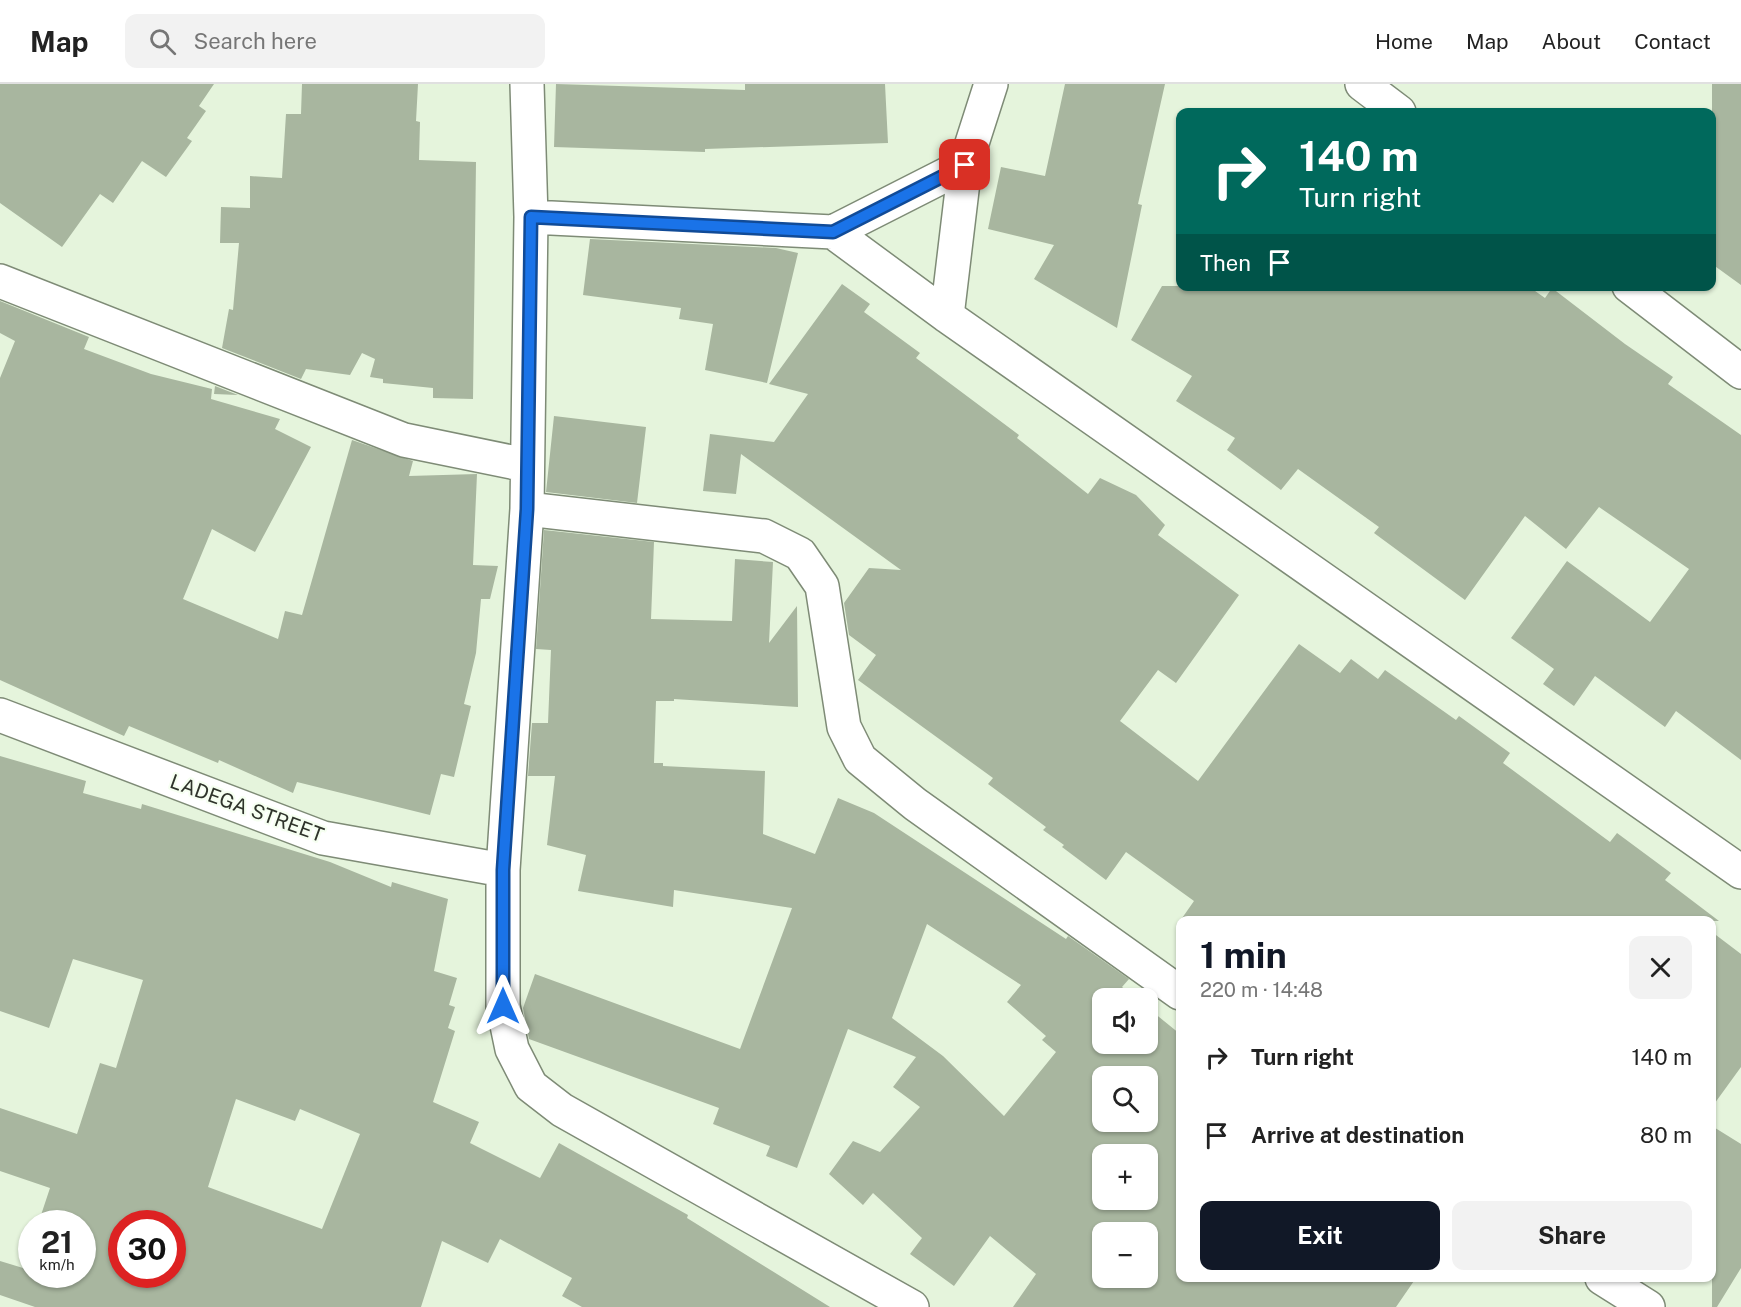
<!DOCTYPE html>
<html lang="en">
<head>
<meta charset="utf-8">
<style>
	:root { --surface:#fff; --page:#f2f2f2; --text:#222; --muted:#767676; --line:#e0e0e0; --accent:#111827 }
	body { margin:0; font-family:"Public Sans",sans-serif; background:var(--page); color:var(--text); height:100vh; display:flex; flex-direction:column; font-size:22px; white-space:nowrap }
	* { box-sizing:border-box; margin:0 }
	p { font-size:20px; color:var(--muted) }
	.icon { flex:none; width:33px; height:33px; fill:none; stroke:currentColor; stroke-width:2; stroke-linecap:round; stroke-linejoin:round }
	.map { position:relative; flex:1; overflow:hidden }
	.drawer { position:absolute; left:1176px; top:832px; width:540px; height:366px; display:flex; flex-direction:column; background:var(--surface); border-radius:12px; box-shadow:0 2px 4px #0004 }
	.drawer>* { flex:none }
	.hud { position:absolute; left:1176px; top:24px; width:540px; height:183px; border-radius:12px; box-shadow:0 2px 4px #0004; background:#00695c; color:#fff; overflow:hidden }
	.fabs { position:absolute; left:1092px; top:904px; display:grid; gap:12px }
	.fabs a { display:grid; place-items:center; width:66px; height:66px; border-radius:12px; background:var(--surface); box-shadow:0 2px 4px #0004; font-size:30px }
	.speed { position:absolute; left:18px; top:1126px; display:flex; gap:12px; font-size:30px; font-weight:700; text-align:center }
	.speed>* { display:grid; place-content:center; width:78px; height:78px; border-radius:50%; background:var(--surface); box-shadow:0 2px 4px #0004; line-height:1 }
	.speed small { font-size:15px; font-weight:400 }
	.speed .limit { border:9px solid #d22; background:#fff; color:#111 }
	.pin { position:absolute; display:grid; place-items:center; width:51px; height:51px; color:#fff; margin:-26px; border-radius:12px; box-shadow:0 3px 9px #0006 }
	.me { position:absolute; width:66px; margin:-33px; rotate:0deg; stroke-linejoin:round; filter:drop-shadow(0 0 4px #0008) }
	.turn { display:flex; align-items:center; gap:21px; height:126px; padding:0 24px; font-size:27px }
	.turn .icon { width:78px; height:78px; stroke-width:2.5 }
	.turn b { display:block; font-size:42px; line-height:51px }
	.then { display:flex; align-items:center; height:57px; padding:0 24px; background:#0003; gap:12px; font-size:22px }
	.round { display:grid; place-items:center; flex:none; width:63px; height:63px; border-radius:12px; background:var(--page) }
	.summary { display:flex; align-items:center; justify-content:space-between; height:102px; padding:0 24px }
	h1 { font-size:36px; font-weight:700; line-height:45px; color:var(--accent) }
	.button { display:flex; gap:12px; margin-top:auto; padding:12px 24px }
	.button a { flex:1; height:69px; border-radius:12px; background:var(--accent); color:#fff; font-size:24px; font-weight:700; line-height:69px; text-align:center }
	.button a+a { background:var(--page); color:var(--text) }
	ul { padding:0; list-style:none }
	li { display:flex; align-items:center; gap:18px; height:78px; padding:0 24px }
	li div { flex:1 }
	li b { display:block; font-size:22px }
	li em { font-style:normal }
	header { display:flex; align-items:center; gap:36px; box-sizing:border-box; height:84px; padding:0 30px; background:var(--surface); border-bottom:2px solid var(--line) }
	header strong { font-size:28px }
	nav { display:flex; gap:33px; margin-inline-start:auto; font-size:21px }
	.search { width:420px; height:54px; background:var(--page); display:flex; align-items:center; gap:15px; box-sizing:border-box; padding:0 21px; border-radius:12px; color:var(--muted); font-size:22px }
	.map>svg:first-child { display:block }
	.building { fill:#a8b69f; fill-rule:evenodd }
	.lines { fill:none; stroke-linecap:round; stroke-linejoin:round }
	.minor-casing { stroke:#7e8b76; stroke-width:36 }
	.minor { stroke:#fff; stroke-width:33 }
	.route-casing { stroke:#114b97; stroke-width:15 }
	.route { stroke:#1a73e8; stroke-width:10 }
	.labels { text-anchor:middle; dominant-baseline:central; stroke-width:4.5; stroke-linejoin:round; paint-order:stroke }
	.street-label { font-size:20px; fill:#2f342b; stroke:#f6fff1 }
</style>
</head>
<body>
<header>
<strong>Map</strong>
<div class="search"><svg class="icon" aria-label="search" viewBox="0 0 24 24"><circle cx="10" cy="10" r="6"/><path d="M15 15l6 6"/></svg>Search here</div>
<nav><a>Home</a><a>Map</a><a>About</a><a>Contact</a></nav>
</header>
<div class="map">
<svg width="1741" height="1223" viewBox="0 0 1741 1223">
	<rect width="100%" height="100%" fill="#e5f4dc"/>
	<!-- building -->
	<path class="building" d="M0,0H214L199,22L206,27L187,54L192,57L166,93L142,77L113,119L100,110L62,163L0,119Z
		M302,0H418L416,37L420,38L419,76L476,78L473,315L433,314V304L383,299V295L370,293L375,275L362,269L350,291L306,285L301,295L222,264L229,225L233,226L239,159H220L221,123L250,124V92L282,94L286,30H301Z
		M556,0L745,6V0H885L888,59L705,65V68L554,63Z
		M1065,0H1165L1138,120L1142,121L1117,244L1034,195L1054,161L988,145L1001,83L1045,92Z
		M1712,0H1741V201L1712,180Z
		M590,155L776,164L798,169L767,299L705,286L713,240L679,235L681,224L583,211Z
		M842,200L870,220L864,228L920,269L916,274L1019,351L1017,354L1088,410L1100,394L1136,411L1165,441L1158,451L1239,511L1176,599L1158,586L1120,637L1198,697L1299,560L1340,589L1351,575L1378,595L1385,586L1456,636L1459,632L1510,669L1503,679L1610,758L1617,749L1671,789L1665,796L1719,837H1180L1194,817L1126,768L1106,796L1062,763L1064,761L1043,746L1046,743L988,700L993,694L858,596L876,571L849,551L844,519L869,484L901,486L741,370L736,410L703,407L710,350L774,358L808,310L769,300Z
		M1162,202H1528L1545,214L1552,204L1625,260L1673,293L1668,300L1741,351V676L1676,627L1665,643L1595,592L1574,622L1543,600L1554,585L1511,554L1567,477L1650,538L1689,485L1599,423L1566,465L1525,432L1465,516L1374,449L1379,443L1298,385L1281,406L1227,366L1235,354L1176,317L1192,292L1131,256Z
		M0,217L89,253L84,265L151,290L212,305L211,315L280,335L275,345L311,363L255,468L212,445L183,515L278,555L285,527L302,531L352,356L413,377L409,392L477,390L473,481L498,482L490,515H481L476,569L464,620L471,622L454,693L441,690L430,731L297,698L293,709L219,676L218,679L129,642L124,652L0,596V294L15,257L0,249Z
		M215,302L238,311L214,310Z
		M554,332L646,343L637,419L546,408Z
		M544,446L654,458L651,535L732,537L735,475L773,478L769,559L797,522L798,623L674,615V617H656L654,679H663V682L765,687L763,750L815,770L838,714L874,729L1066,855L1068,852L1129,895L1122,903L1136,915H1102V960H1148V924L1180,950V1194H1416L1396,1223H1013L1036,1190L990,1152L954,1202L910,1170L922,1154L873,1109L863,1121L829,1090L853,1057L880,1068L920,1023L893,1003L916,973L848,945L797,1084L766,1072L770,1062L713,1040L719,1024L529,955L523,924L535,890L740,965L792,824L674,806L673,823L578,807L586,771L547,761L555,692H528L532,639H548L551,566L536,565ZM927,840L1021,901L1007,918L1046,952L1042,956L1056,968L1004,1032L943,972L892,934ZM1102,993H1148V1038H1102ZM1102,1071H1148V1116H1102ZM1102,1149H1148V1194H1102Z
		M0,672L86,697L83,709L141,725L142,720L330,778L391,803L392,798L448,815L434,887L457,894L449,921L455,923L448,944L455,947L433,1018L479,1038L470,1059L540,1094L559,1059L688,1131L687,1134L830,1223H582L562,1212L572,1194L500,1155L488,1179L442,1157L421,1223H35L0,1211V1177L23,1184L32,1159V1191H82V1140H38L50,1104L0,1087V1024L77,1050L100,979L116,984L143,896L73,875L49,944L0,927ZM236,1015L295,1037L300,1025L360,1050L322,1145L208,1103ZM122,1140H172V1191H122Z
		M1712,848L1741,870V983L1712,1023Z
		M1712,1042L1741,1060V1184L1717,1223H1712Z"/>
	<g class="lines">
		<!-- minor casing -->
		<g class="minor-casing">
			<path id="minor" d="M527,0L531,133L527,425L503,786V922L512,965L531,1002L562,1026L912,1223
				M1362,0L1399,28
				M531,133L833,148L947,232L1741,788
				M833,148L965,81L991,0
				M0,197L404,356L526,381
				M1629,202L1741,288
				M947,232L965,81
				M527,425L764,452L800,470L822,502L844,643L860,675L915,720L1180,909
				M0,631L323,754L503,786
				M1602,1194L1648,1223"/>
		</g>
		<!-- minor -->
		<use href="#minor" class="minor"/>
	</g>
	<g class="lines">
		<!-- route casing -->
		<g class="route-casing">
			<path id="route" d="M503,922V786L527,425L531,133L833,148L965,81"/>
		</g>
		<!-- route -->
		<use href="#route" class="route"/>
	</g>
	<g class="labels">
		<!-- street labels -->
		<g class="street-label">
			<text transform="translate(247 724) rotate(20)">LADEGA STREET</text>
		</g>
	</g>
</svg>
<div class="fabs">
<a><svg class="icon" aria-label="sound" viewBox="0 0 24 24"><path d="M4 9h4l5-4v14l-5-4H4zM17 9q2 3 0 6"/></svg></a>
<a><svg class="icon" aria-label="search" viewBox="0 0 24 24"><circle cx="10" cy="10" r="6"/><path d="M15 15l6 6"/></svg></a>
<a>+</a>
<a>−</a>
</div>
<div class="speed"><div>21<small>km/h</small></div><div class="limit">30</div></div>
<div class="pin" style="left:965px;top:81px;background:#d93025"><svg class="icon" aria-label="arrive" viewBox="0 0 24 24"><path d="M6 21V4h12l-3 4 3 4H6"/></svg></div>
<svg class="me" style="left:503px;top:922px" viewBox="-20 -20 40 40"><path d="M0-17L14 15 0 8-14 15z" fill="#1a73e8" stroke="#fff" stroke-width="4"/></svg>
<div class="hud">
<div class="turn"><svg class="icon" aria-label="right" viewBox="0 0 24 24"><path d="M7 20v-9h11M14 6l5 5-5 5"/></svg><div><b>140 m</b>Turn right</div></div>
<div class="then">Then<svg class="icon" aria-label="arrive" viewBox="0 0 24 24"><path d="M6 21V4h12l-3 4 3 4H6"/></svg></div>
</div>
<section class="drawer">
<div class="summary"><div><h1>1 min</h1><p>220 m · 14:48</p></div><a class="round"><svg class="icon" aria-label="close" viewBox="0 0 24 24"><path d="M6 6l12 12M18 6L6 18"/></svg></a></div>
<ul>
<li><svg class="icon" aria-label="right" viewBox="0 0 24 24"><path d="M7 20v-9h11M14 6l5 5-5 5"/></svg><div><b>Turn right</b></div><em>140 m</em></li>
<li><svg class="icon" aria-label="arrive" viewBox="0 0 24 24"><path d="M6 21V4h12l-3 4 3 4H6"/></svg><div><b>Arrive at destination</b></div><em>80 m</em></li>
</ul>
<div class="button"><a>Exit</a><a>Share</a></div>
</section>
</div>
</body>
</html>
